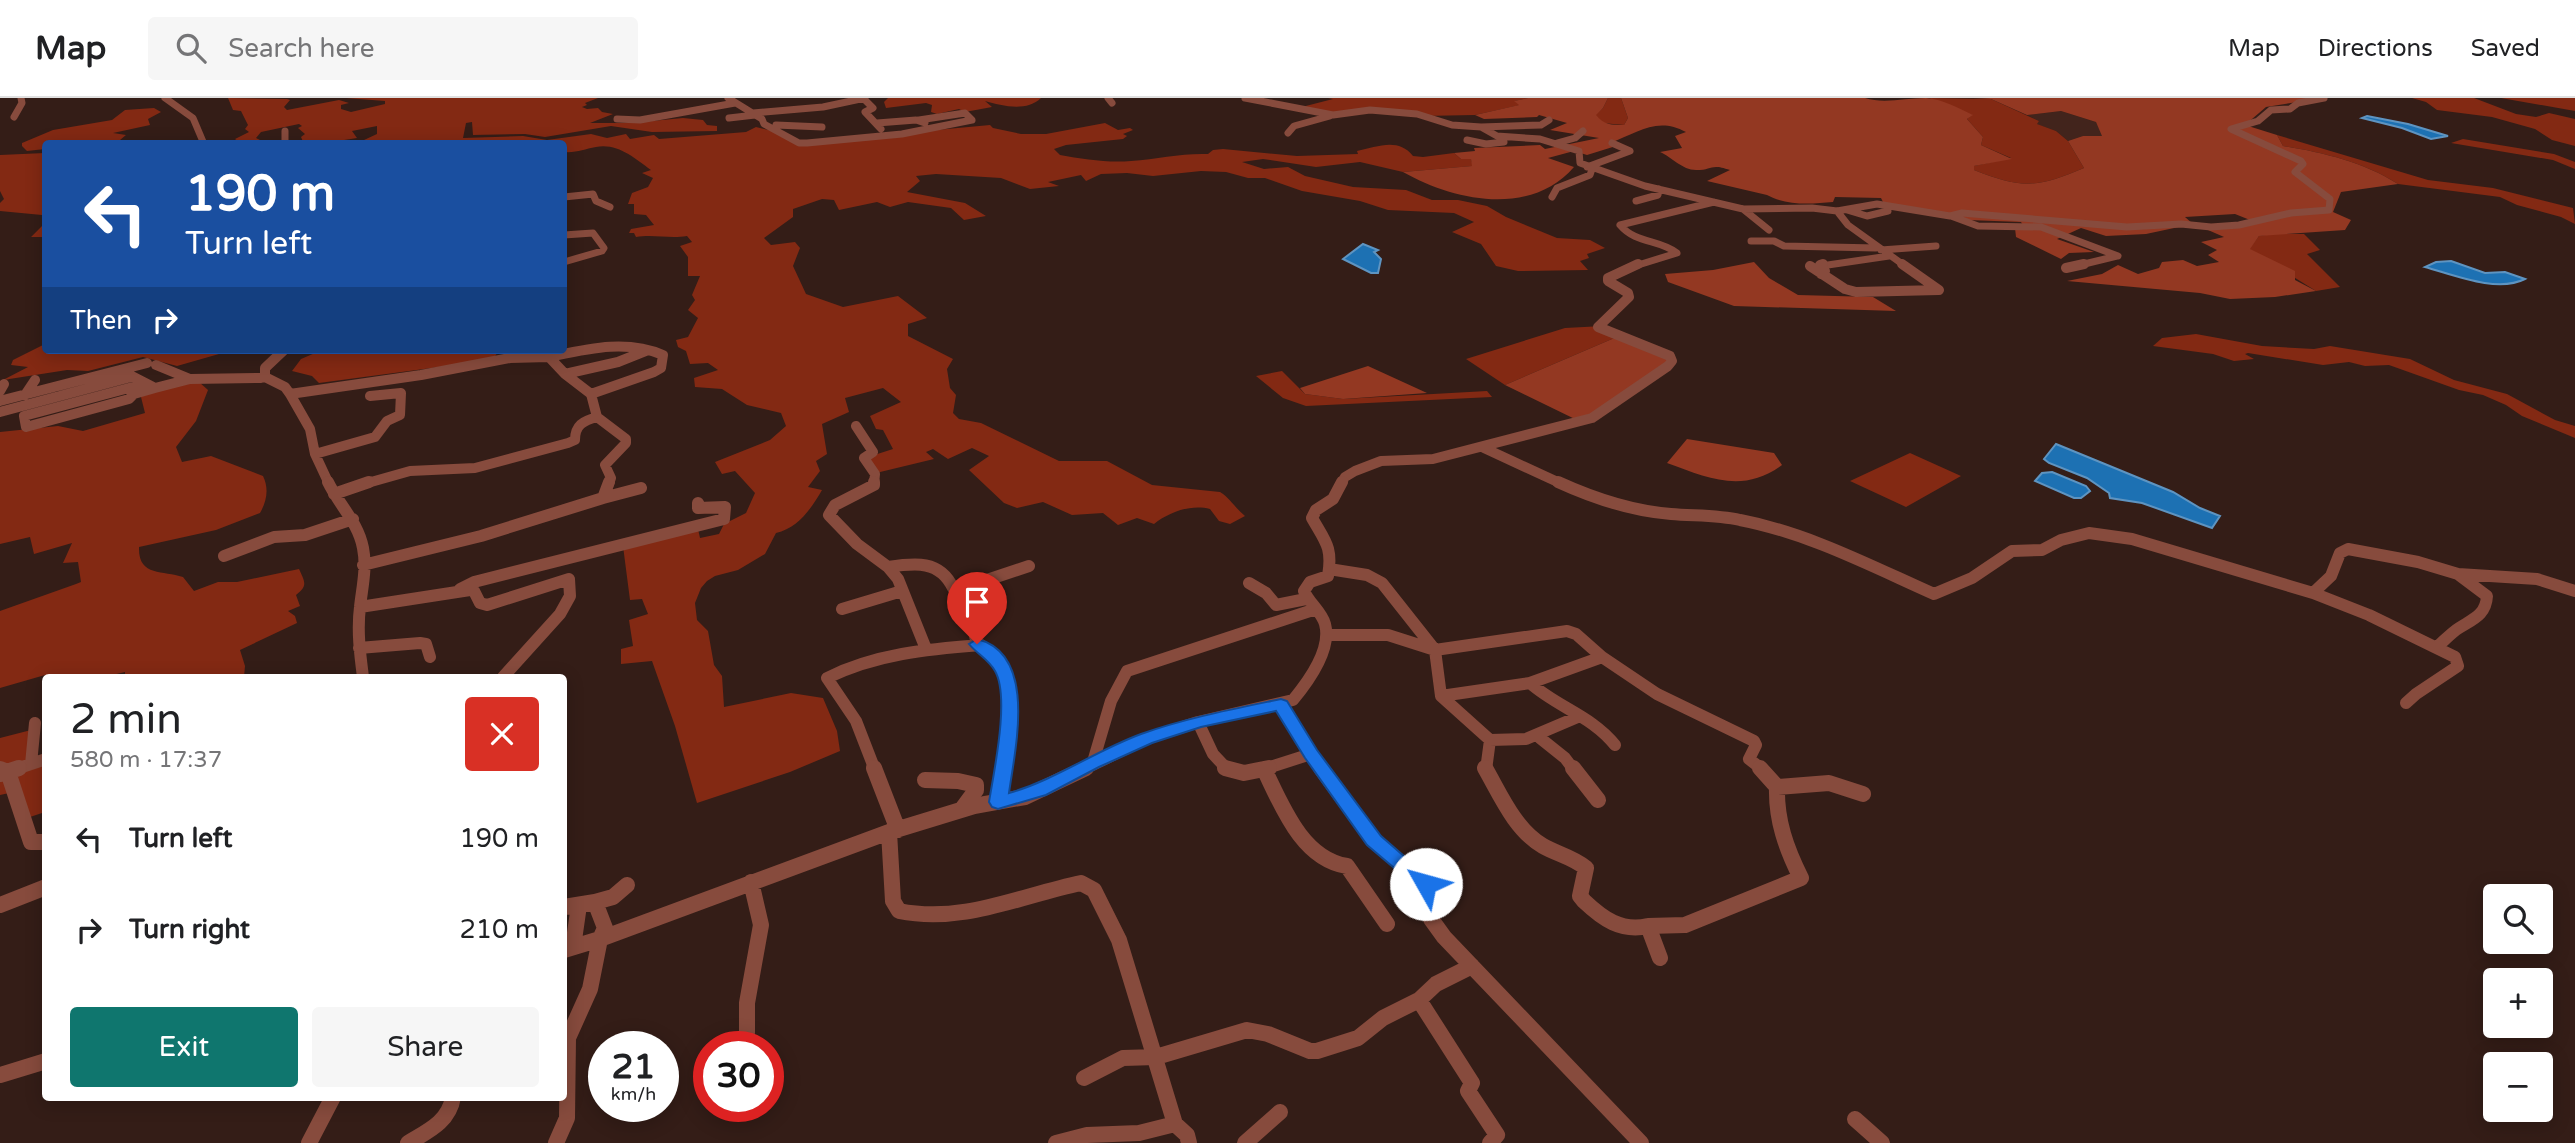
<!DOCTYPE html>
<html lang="en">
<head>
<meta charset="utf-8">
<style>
	:root { --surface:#fff; --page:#f6f6f6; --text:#202124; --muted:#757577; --line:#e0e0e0; --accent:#0f766e }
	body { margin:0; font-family:"Varela Round",sans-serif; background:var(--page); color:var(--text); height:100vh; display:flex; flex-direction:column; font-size:26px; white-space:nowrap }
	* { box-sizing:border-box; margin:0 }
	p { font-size:23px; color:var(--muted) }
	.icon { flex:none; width:38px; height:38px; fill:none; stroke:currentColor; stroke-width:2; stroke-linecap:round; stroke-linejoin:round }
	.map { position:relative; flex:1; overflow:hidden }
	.side { position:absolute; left:42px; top:576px; width:525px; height:427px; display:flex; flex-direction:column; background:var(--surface); border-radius:7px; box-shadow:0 4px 18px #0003 }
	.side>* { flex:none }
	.hud { position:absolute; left:42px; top:42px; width:525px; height:214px; border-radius:7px; box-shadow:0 4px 18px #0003; background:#1a4fa0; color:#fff; overflow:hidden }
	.fabs { position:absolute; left:2483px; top:786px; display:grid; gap:14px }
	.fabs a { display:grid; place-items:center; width:70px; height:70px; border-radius:7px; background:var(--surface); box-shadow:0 4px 18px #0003; font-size:35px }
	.speed { position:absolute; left:588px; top:933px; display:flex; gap:14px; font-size:35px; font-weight:700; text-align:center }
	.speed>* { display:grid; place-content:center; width:91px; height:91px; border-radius:50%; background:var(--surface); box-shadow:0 4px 18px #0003; line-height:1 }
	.speed small { font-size:18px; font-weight:400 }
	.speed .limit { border:10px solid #d22; background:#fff; color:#111 }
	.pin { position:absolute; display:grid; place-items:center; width:60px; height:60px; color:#fff; margin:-72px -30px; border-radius:50% 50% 50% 0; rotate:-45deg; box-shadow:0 0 7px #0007 }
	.pin .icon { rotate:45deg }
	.me { position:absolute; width:77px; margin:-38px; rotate:308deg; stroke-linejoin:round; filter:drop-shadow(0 0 5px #0008) }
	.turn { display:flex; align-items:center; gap:24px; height:147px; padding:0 28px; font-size:32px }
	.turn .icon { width:91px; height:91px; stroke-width:2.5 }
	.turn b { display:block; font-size:49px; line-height:60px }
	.then { display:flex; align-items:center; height:66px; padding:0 28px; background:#0003; gap:14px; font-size:26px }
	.round { display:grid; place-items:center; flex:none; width:74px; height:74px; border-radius:7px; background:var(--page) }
	.headline { display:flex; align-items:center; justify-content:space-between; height:119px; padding:0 28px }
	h1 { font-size:42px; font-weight:600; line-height:52px }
	.primary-button { display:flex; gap:14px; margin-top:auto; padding:14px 28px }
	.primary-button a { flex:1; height:80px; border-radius:7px; background:var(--accent); color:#fff; font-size:28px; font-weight:600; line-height:80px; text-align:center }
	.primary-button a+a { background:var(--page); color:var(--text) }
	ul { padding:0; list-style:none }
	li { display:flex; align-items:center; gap:21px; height:91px; padding:0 28px }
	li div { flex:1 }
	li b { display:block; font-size:26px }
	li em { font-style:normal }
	header { display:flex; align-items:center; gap:42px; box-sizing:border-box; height:98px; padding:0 35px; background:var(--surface); border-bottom:2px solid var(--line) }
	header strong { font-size:33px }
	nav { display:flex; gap:38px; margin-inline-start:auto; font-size:24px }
	.search { width:490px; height:63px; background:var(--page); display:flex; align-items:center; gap:18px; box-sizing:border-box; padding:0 24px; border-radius:7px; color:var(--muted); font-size:26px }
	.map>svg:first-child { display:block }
	.built { fill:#42241c }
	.green { fill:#832913 }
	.forest { fill:#933822 }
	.water { fill:#1d71b3; stroke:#5e94c1; stroke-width:2 }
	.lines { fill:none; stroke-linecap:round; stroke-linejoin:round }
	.minor-far3 { stroke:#874b3d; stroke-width:7 }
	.minor-far2 { stroke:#874b3d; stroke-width:10 }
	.minor-far1 { stroke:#874b3d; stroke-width:12 }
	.minor { stroke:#874b3d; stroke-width:16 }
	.route { fill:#1a73e8; stroke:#114b97; stroke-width:2 }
</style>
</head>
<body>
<header>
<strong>Map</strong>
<div class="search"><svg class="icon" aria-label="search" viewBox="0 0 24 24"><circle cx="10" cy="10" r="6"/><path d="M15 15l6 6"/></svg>Search here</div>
<nav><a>Map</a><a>Directions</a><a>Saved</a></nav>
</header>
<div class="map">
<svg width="2575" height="1045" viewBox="0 0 2575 1045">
	<rect width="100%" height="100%" fill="#341d17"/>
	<!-- built -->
	<path class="built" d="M2061,13L2096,24L2103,38H2083L2068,43L2056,33L2036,26L2039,23L2027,17Z"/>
	<!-- green -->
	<path class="green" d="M228,0L287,1L290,2L284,9L287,12L339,2L349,5L341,7V11L351,14L385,6V3L346,0H598L585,5L587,7L582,9L587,11L598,10L602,14L613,16L590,25H631L683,20L703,22L707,27L717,28V33L652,34L611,28L545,39L525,36L473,37L472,24L466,25L463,40L523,38L547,42L591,36L607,40L626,36L630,41L654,37L659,41L746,34L756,29L773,33L797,45L990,27L993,30L1021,36H1046L1105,25L1118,32L1130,30L1133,32L1123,36L1127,38L1123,41L1066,47L1054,51L1060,57C1083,61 1107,65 1131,63C1158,61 1182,55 1208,56L1213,52L1223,51L1297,58L1358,56L1357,53C1377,49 1398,39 1413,58L1423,59L1454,55L1461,61H1471L1473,68L1403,74L1360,64L1316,69L1263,61L1242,64L1264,71L1288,69L1305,78L1353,89L1406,92L1432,102H1458L1487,108L1506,119L1557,140L1590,142L1605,150L1587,156L1589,160L1580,163L1588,172L1518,173L1496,168L1481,146L1452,134L1474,124L1454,115L1388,112L1360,103L1302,93L1265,80H1248L1226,74L1201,73L1153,78L1127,75L1101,76L1086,83L1081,77L1048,84L1059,88L1030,91L1001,80L936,76L916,78L920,83L907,94L965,105L986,118L964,122L951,110L908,104L890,109L877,104L839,112L834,102L822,101L793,111V119L764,140L771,147L795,144L800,150L793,168L806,196L843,209L898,198L927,220L908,226V238L953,261L947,271L950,290L956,297L953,315L959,321L981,325L1059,363H1107L1152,387L1220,394C1230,400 1235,410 1245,418L1230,426L1219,423L1210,411C1191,406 1169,414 1154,426L1137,420L1118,427L1103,415L1072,417L1043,404L1017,410L1004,405L969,372L989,358L972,350L948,361L933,351L926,354L934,361L876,375L868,359L893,351L883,332L876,331L870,318L901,304L883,290L845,300L849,314L822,326L827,356L816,363L820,373L808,389L822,392C811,411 798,430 776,435L765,456L738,472L715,478L707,483L701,490L695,505L697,522L708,533L714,567L722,578L724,609L791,595L823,600L837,633L840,653L790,674L697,705L675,628L652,563L621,566V551L633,548L629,522L648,516L642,501L630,502L623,448L698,431L700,440L719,436L724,426L746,415L755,395L735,373L722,376L715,364L770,342L786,328L781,315L747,307L722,291L695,289L694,280L718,272L708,265L690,266L686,253L678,249L676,242L688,239L698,220L688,212L695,202L692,197L700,178H688V159L680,148L692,144L687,138C669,141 654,136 636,139L634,135H629L631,131L654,127L646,117L634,116V106H628L632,95L648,89L653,80L642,75L651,72C634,60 618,45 596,49C584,51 577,55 564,54V46L365,44L364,42L377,36V28L352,33L357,40L325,45L304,46L301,39L305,36L298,30L302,28L299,26L261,34L256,40L266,45H240L235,41L249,34L245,31L248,27L241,13L233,12Z
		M888,0H1041C1027,14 1002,8 985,3L992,9L965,14L959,11L937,16L931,14L932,7L926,5L886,10L884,4Z
		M1328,0H1528L1515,3L1520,7L1475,17L1423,18L1371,13L1336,18L1294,11L1333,1Z
		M1608,0H1621L1628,20L1624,27L1602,25L1595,17L1603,10Z
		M1929,0L1991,1L2039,23L2037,26L2056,33L2068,43L2084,70C2037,90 2022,91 1974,72V68L2011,60L1981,47L1983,39L1967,21L1972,17Z
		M2412,0H2474L2516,16L2536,19L2549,15L2575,21V48L2552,42L2535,31L2492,19L2437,12L2426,4Z
		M2501,0H2575V13Z
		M154,10L161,14L148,21L150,27L113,35L126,37L120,42L121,45L46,46L45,51L27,53L22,48V45L53,32L112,22L125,12Z
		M2277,37L2428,82L2493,90L2573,110L2575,126L2561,119L2517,107L2500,99L2398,86C2364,64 2321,54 2283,48Z
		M2463,41L2554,56L2575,64V71L2553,62L2451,45Z
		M45,55H46L45,146L42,144V139H31L42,128V117L0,113V105L4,101L0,93V57Z
		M2272,136H2304L2320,152L2307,156L2340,189L2316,193L2249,151L2259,138Z
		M1603,228L1619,238L1505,287L1466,261L1565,230Z
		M2196,236L2262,248L2314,251L2330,248L2410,261L2454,282L2507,296L2555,322L2575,328V340L2522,318L2506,307L2483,297L2459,292L2389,267L2365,268L2349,264L2323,267L2248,255L2245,256L2254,261L2234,263L2213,256L2153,248L2162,240Z
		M45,246L46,252H233L177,268L143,259L88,273L67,272L3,282L28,269L11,267L13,262Z
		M322,252H499L494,260L484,263L319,285L312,278L292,273L301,261Z
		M1282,273L1305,296L1343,301L1487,293L1492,299L1306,308L1283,300L1256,278Z
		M199,284L208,292L196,323L176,349L182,364L211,358L263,378C269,390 267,403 260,415L216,432L139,449C138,479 163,472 183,479L194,493L218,484H237L299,471C305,484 308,488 296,497L300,508L288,513L295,518L297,525L240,552L245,568L244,579H125V574L104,579H46L45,577L0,590V513L76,486L81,484L78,464L63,465L72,445L34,456L30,439L0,446V334L58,328L83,333L145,315L140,295Z
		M1910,355L1961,378L1906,409L1850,383Z
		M35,631L28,665L45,661V714L27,720L14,694L0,697V640Z"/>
	<!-- forest -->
	<path class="forest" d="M1528,0H1608L1603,10L1596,17C1604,27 1611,27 1624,27L1628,20L1621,0H1865C1883,6 1906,0 1926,0C1942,1 1958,10 1973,17L1967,21L1983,39L1981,47L2012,61L1974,68V72C2022,91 2037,90 2084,70L2068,43L2083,38H2102L2096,24L2061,13L2027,17L1991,1L1973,0H2322L2266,9L2245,27L2277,37L2283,48C2321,54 2364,64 2398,86L2341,94L2333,114L2351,122L2345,132L2259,138L2250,151L2295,173V182L2316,193L2275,199L2230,201L2200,195L2067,183L2102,176L2118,167L2138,176L2159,170L2162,164L2183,162L2197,168L2219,164L2208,157L2217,152L2201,144L2224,139L2208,132L2255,124L2235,116L2185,119L2193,126L2146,136L2106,138L2081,130L2057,141L2094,154L2069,155L2061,161L2016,139L2015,130L2024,129L2021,124L1968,122L1885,108L1881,100L1835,99L1833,104C1811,106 1787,108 1767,97L1707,83L1730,72C1710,65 1713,72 1696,72C1682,72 1672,59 1660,54L1682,50L1675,38L1686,34C1657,18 1637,35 1610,45L1616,48L1587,57L1574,53L1548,60L1574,69C1531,119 1454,103 1403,74L1472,68L1471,61H1461L1454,55L1475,53L1474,50L1540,47L1545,51L1599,40L1550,32L1567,25L1539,17L1537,19L1484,21L1475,17L1519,7L1514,3Z
		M1754,164L1769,180L1798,197L1873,199L1896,213L1734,208L1668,184L1665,176L1713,172Z
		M1619,238L1674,263L1581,324L1505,287Z
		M1368,268L1427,295L1343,301L1305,296L1300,290Z
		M1687,341L1774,355L1782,367C1743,396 1708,380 1667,365Z"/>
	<!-- water -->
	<path class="water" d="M2367,18L2408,26L2448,38L2431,41L2402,30L2362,20Z
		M1363,146L1378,152L1374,154L1381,161L1378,175H1371L1343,161Z
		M2451,163L2485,175L2505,174L2525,181C2497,195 2454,177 2425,169L2436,164Z
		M2056,346L2173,394L2200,410L2220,418L2212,430L2142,405L2110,400L2109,395L2087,380L2049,365L2044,361Z
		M2052,374L2086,388L2090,393L2081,400H2074L2035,383L2042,375Z"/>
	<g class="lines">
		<!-- minor-far3 -->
		<path class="minor-far3" d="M165,0L193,20L204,46
			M728,0L762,21L764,26L799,45H807L902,36L972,22L965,15L919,22
			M1108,0L1112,5
			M1245,0L1333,17L1370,12L1417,16L1452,27L1481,29L1497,38L1540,41L1579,53L1580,65L1645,88L1743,111L1812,110L1837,113L1877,106L1950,118L1962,115L2127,129L2181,126L2211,129L2239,127L2291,115L2329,112L2330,101L2295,74L2303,66L2301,63L2231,31L2258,23L2271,12L2290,11L2298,5L2324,0
			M864,1L873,10L865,14L881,31
			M753,15L823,9L865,0
			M14,19L22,5L21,0
			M729,20L755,17
			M617,21L640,22L735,5
			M877,25L916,22L925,25
			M776,27L822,29
			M1481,29L1541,27L1549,22
			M285,33V46
			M1288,35L1294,28L1330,18
			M1467,42L1486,46L1504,44L1503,41
			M1557,45L1575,40L1583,33
			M1587,69L1630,53L1612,45
			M564,99L593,96L596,103L610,109
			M1552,99L1557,90L1590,77L1592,71
			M1636,103L1658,97L1659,91
			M1743,111L1769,132
			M1847,112L1867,118L1888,113
			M1837,113L1848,127L1905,168
			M1951,118L1978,128L2041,129L2118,158
			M564,137L593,135L604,150L602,153L564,164
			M1751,143H1774L1784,148L1876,150
			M1881,152L1936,148
			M1635,168L1677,155C1659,141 1636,146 1620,127L1714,104
			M1821,168L1889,158
			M2076,168L2117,158"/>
		<!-- minor-far2 -->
		<path class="minor-far2" d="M1902,166L1939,192
			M1810,168L1845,191L1856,194L1939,192
			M2066,170L2084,166
			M1821,176L1825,173L1820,167L1823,166
			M284,252L265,270V279L285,289L290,296L310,331L315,356L329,386
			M549,259C587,251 626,241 663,257L661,270L654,274L591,296
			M156,267L190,281
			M120,272L155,290L190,281L261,280
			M565,276L618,264L648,252
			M144,286L24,318L26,329L129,301L134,296L155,290
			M0,293L4,286
			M290,296L421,277L510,260L549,259L565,276L591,296L597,319L626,341V345L605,367L611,380L609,386
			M25,297L35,282
			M0,303L147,265
			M0,314L131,279
			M856,328L873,354L864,360L875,376L874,386
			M1484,350L1562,386
			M315,356L375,339L387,323L400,317L401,295L370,298
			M364,386L410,373L475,370L568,345L575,342C575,327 583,323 597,319
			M1341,386L1345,379L1355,373L1381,363L1433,361L1592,320L1668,268L1672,263L1670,258L1598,229L1629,199L1628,195L1608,183V180L1638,166"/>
		<!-- minor-far1 -->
		<path class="minor-far1" d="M328,384C339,407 358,424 363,450C367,470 362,490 360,509C357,532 360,556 363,579
			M874,384V387L835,407L829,417L857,446L888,469L898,481L926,551
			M1558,384C1593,400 1632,413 1671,416C1694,418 1718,417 1740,422C1808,435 1871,468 1934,496L1972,480L2012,453L2042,452L2061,442L2089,435L2132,441L2313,495L2331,478L2340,455L2348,451L2418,464L2458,476L2537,481L2575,493
			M334,396L369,384
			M603,400L641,390
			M224,458L274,439L305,437L353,421
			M363,467L481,438L603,400L609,384
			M888,469C915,465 940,462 953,490H963
			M1329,471L1367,477L1382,485L1435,552L1441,598L1490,642L1486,672
			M1249,485L1266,495L1276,507L1306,501
			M460,491L474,484L724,421L725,409L698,410V405
			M2313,495L2369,517L2455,559L2458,568L2416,596L2406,605
			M360,509L470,492L474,493L480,505L487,507L569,481L570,498L560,516L503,579
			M842,511L902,493
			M1327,537H1388L1435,552L1567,533L1576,536L1602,559L1657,596L1754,643L1756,647L1749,661L1763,672
			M977,546L963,490L1029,468
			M2437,549C2444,543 2451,535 2459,530C2473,521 2486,517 2487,498L2459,477
			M359,550L420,545L426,546L430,559
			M1530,585C1557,609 1592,618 1615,647
			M1441,598L1530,585L1602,559
			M1281,607L1322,672
			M1198,624L1213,656L1228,672
			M1540,640L1565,660L1574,672
			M1490,642L1526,641L1580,618
			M1093,664L1111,603L1127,573L1316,511
			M31,666L35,625
			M13,672L46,661
			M875,672L856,623L827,580C875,556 928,551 981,547C1021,578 1009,627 1002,672
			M1082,672L1146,641L1198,624L1293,602C1308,584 1332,552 1325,526C1322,514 1309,505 1304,493L1310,484L1328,478C1333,449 1325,443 1312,420L1316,412L1333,401L1342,384
			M1261,672L1311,656"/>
		<!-- minor -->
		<path class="minor" d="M874,670L898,732
			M1225,670L1244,675L1269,670
			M1321,670L1374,743L1426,786L1430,796L1431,821L1444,839L1641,1045
			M1485,670C1500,696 1515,732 1543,748C1557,756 1573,759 1586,770L1580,798L1584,803C1603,821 1621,834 1648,828L1660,860
			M1573,670L1598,702
			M0,671L8,674L31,744H46
			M1264,671C1282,708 1302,761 1347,768L1387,826
			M0,676L19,670
			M925,682L958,683L976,687V692L962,711
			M1777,689L1829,685L1863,696
			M998,704L1003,670
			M889,734L893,803L899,813C963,826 1019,798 1081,785L1094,792L1119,842L1175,1026L1187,1037L1189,1045
			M595,804L613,799L627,787
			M0,807L46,789
			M564,809L595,804L605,830L600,841L889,734L974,708L1025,699L1086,670
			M1648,828L1685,827L1801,780C1786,750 1776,722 1777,689L1760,670
			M573,849L579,807
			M1419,902L1472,985L1468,993L1497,1037L1490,1045
			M747,935V905L761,827L751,784
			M0,977L46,963
			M1084,980L1123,960L1156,959L1247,932L1268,936L1310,953H1317L1358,940L1383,920L1419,902L1436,886L1472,868
			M1855,1021L1882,1045
			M309,1045L333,999
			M408,1045C428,1033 449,1024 453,999
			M556,1045L567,1020L568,940L590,891L600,841L564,852
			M1056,1045L1087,1037L1139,1035L1175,1026
			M1245,1045L1280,1014"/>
	</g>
	<!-- route -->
	<path class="route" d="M977,541C1038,556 1015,651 1009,695C1055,682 1095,653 1141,636C1186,620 1233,611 1281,601L1287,603L1317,652L1381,738L1436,786L1433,791L1426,793L1419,791L1367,747L1305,660L1276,613L1201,629L1152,645L1099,669L1046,697L998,711L992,709L989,704C994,673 1010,599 995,573C988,561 977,556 969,546Z"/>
</svg>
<div class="fabs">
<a><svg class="icon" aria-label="search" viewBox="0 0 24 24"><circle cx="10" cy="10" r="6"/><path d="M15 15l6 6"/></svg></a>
<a>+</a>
<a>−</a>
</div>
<div class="speed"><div>21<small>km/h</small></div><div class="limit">30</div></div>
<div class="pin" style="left:977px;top:546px;background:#d93025"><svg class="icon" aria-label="arrive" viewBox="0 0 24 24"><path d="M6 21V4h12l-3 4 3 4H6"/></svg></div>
<svg class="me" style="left:1426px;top:786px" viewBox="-20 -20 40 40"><circle r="19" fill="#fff"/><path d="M0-13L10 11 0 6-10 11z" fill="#1a73e8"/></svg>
<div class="hud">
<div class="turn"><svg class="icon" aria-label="left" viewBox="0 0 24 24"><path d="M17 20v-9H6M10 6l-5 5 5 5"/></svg><div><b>190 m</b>Turn left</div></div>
<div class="then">Then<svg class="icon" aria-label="right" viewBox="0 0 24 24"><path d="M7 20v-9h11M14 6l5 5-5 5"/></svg></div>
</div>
<section class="side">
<div class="headline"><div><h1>2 min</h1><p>580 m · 17:37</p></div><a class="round" style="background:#d93025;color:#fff"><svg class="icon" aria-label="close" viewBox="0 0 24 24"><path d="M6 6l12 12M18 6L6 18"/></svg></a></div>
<ul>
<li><svg class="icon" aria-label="left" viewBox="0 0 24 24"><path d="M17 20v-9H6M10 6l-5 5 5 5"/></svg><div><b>Turn left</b></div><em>190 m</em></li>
<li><svg class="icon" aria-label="right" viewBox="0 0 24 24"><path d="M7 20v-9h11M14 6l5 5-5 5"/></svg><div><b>Turn right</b></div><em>210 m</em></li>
</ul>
<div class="primary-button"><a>Exit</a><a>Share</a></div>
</section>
</div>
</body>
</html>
